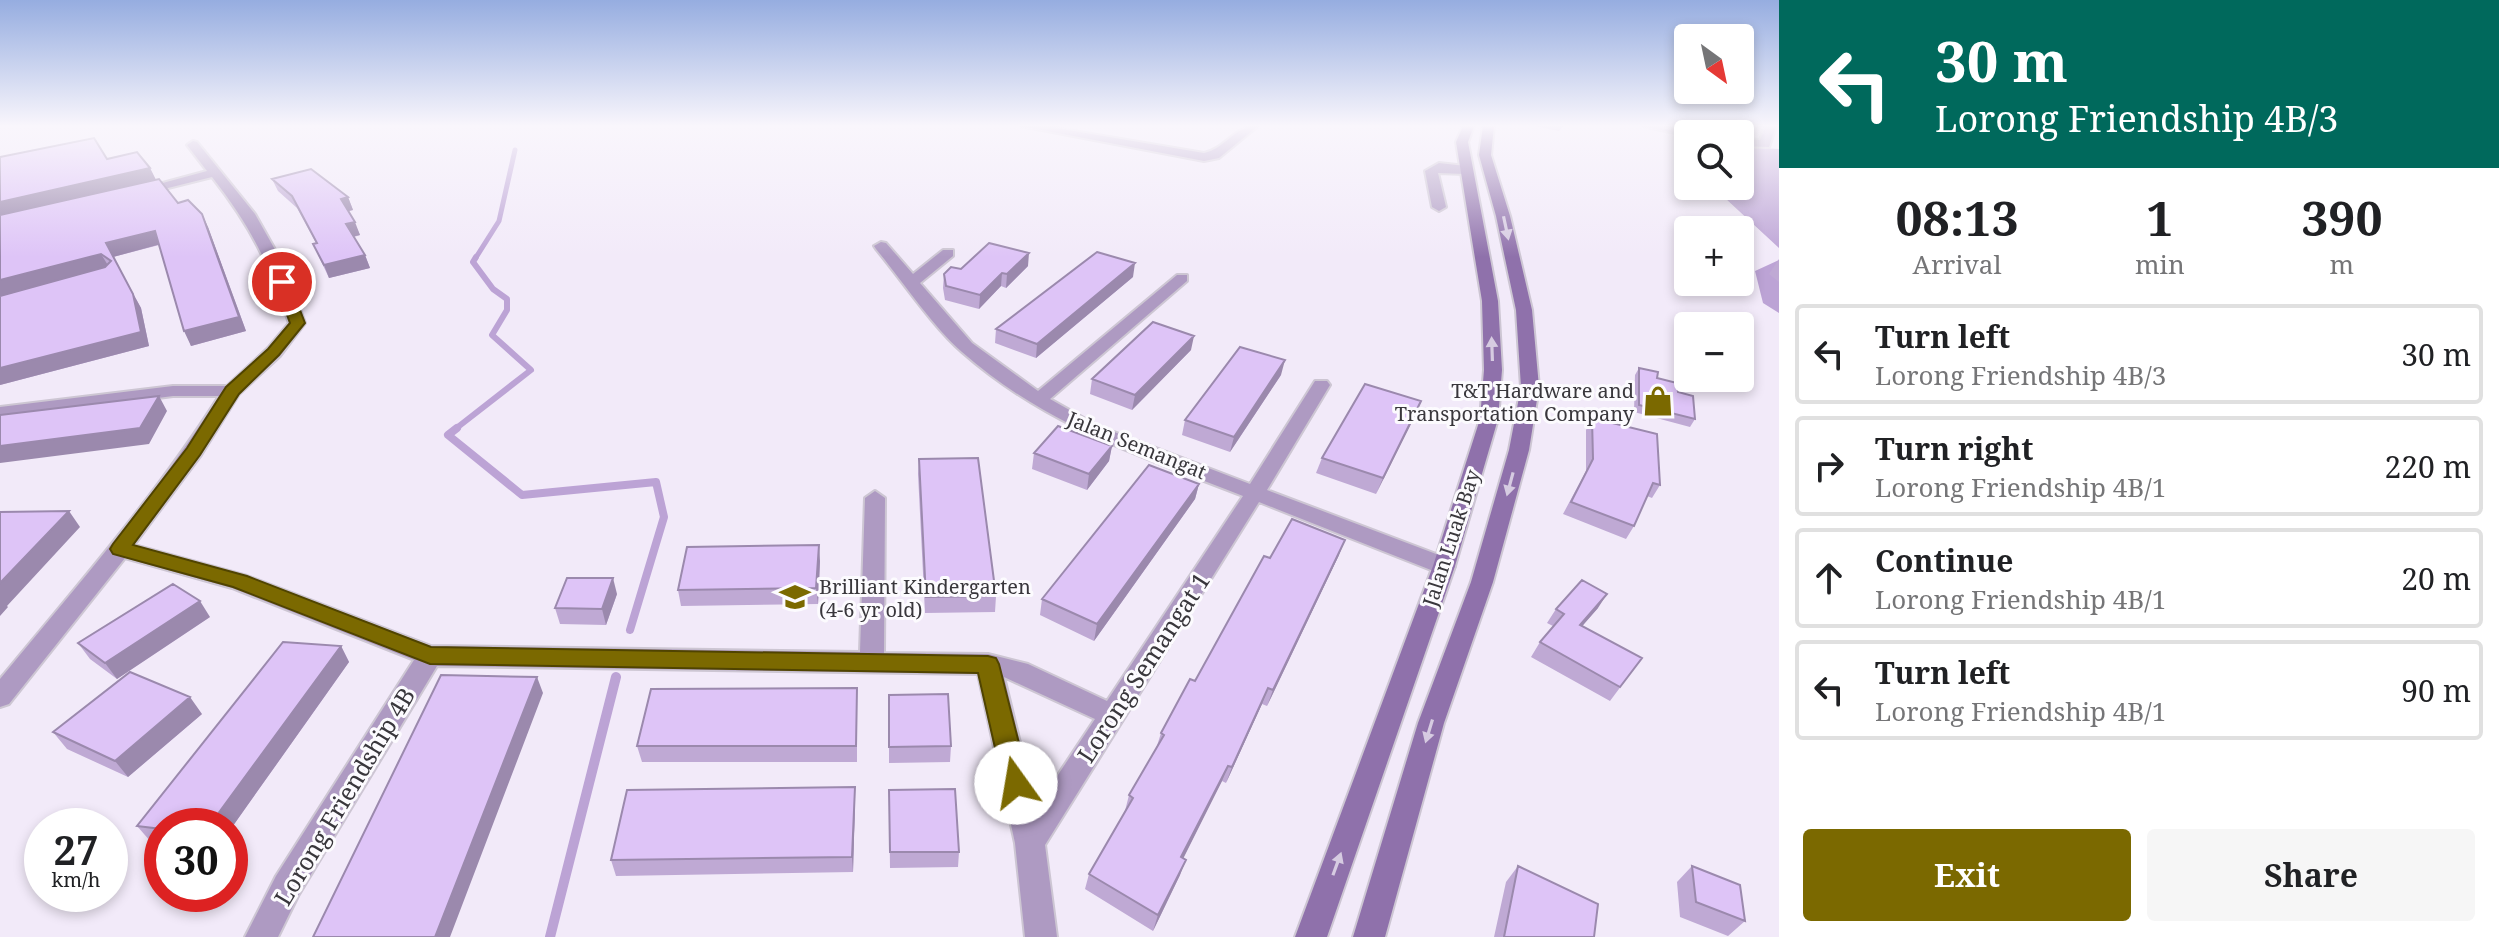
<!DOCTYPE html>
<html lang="en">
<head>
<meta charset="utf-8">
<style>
	:root { --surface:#fff; --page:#f6f6f6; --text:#202124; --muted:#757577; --line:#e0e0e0; --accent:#7b6900 }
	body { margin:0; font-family:"Noto Serif",serif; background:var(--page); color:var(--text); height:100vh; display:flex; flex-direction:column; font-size:30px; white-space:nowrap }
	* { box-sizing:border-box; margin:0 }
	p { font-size:26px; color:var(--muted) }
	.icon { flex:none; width:44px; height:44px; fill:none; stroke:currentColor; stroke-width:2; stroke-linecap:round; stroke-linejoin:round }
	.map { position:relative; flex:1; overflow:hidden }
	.panel { display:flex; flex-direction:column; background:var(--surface); width:720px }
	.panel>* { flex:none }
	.banner { background:#00695c; color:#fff; overflow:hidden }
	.needle { width:52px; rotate:147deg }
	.buttons { position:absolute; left:1674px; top:24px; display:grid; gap:16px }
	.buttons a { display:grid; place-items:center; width:80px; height:80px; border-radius:8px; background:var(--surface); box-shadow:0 4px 12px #0003; font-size:40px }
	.speed { position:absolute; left:24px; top:808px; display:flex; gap:16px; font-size:40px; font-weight:700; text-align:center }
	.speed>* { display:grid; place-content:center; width:104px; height:104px; border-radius:50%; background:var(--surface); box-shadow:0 4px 12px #0003; line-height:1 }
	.speed small { font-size:20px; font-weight:400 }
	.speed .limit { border:12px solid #d22; background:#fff; color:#111 }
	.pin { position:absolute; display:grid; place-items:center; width:68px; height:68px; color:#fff; margin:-34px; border:4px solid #fff; border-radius:50%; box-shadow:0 2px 8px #0007 }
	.me { position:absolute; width:88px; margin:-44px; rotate:347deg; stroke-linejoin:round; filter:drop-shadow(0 0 6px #0008) }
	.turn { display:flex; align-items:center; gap:28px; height:168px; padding:0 24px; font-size:36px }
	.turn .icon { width:104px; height:104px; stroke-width:2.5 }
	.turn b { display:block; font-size:56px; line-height:68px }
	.eta { display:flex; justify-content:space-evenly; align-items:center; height:136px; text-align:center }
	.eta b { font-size:48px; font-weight:700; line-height:56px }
	.primary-button { display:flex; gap:16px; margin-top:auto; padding:16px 24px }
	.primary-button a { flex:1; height:92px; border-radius:8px; background:var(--accent); color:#fff; font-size:32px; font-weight:700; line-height:92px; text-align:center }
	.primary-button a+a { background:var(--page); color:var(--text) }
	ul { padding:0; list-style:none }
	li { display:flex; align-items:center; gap:24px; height:100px; margin:0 16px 12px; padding:0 8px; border:4px solid var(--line); border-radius:8px }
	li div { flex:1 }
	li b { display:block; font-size:30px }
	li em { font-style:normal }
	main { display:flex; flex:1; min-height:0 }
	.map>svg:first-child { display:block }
	.water { fill:#bca3d5 }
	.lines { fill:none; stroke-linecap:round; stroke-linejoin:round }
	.stream-far3 { stroke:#bca3d5; stroke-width:5 }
	.stream-far2 { stroke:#bca3d5; stroke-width:6 }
	.stream-far1 { stroke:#bca3d5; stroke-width:8 }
	.stream { stroke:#bca3d5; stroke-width:10 }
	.street-casing { stroke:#cdc6d3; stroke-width:4 }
	.secondary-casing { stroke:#cdc6d3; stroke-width:4 }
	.street { fill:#ae9ac2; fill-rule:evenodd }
	.secondary { fill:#8f71ab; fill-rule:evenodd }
	.wall { fill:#bfa9d4 }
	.shaded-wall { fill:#9b89ad }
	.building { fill:#dec4f7; stroke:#9b89ad; stroke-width:2 }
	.oneway { fill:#d6cbe1 }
	.route { fill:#7b6900; stroke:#504400; stroke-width:2 }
	.labels { text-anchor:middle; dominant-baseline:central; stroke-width:6; stroke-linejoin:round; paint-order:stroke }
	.poi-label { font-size:20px; fill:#39373c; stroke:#fcfbfe; text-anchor:end }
	.street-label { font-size:20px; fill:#39373c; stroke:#fcfbfe }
	.near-street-label { font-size:24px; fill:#39373c; stroke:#fcfbfe }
</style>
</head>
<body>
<main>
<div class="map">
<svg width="1779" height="937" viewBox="0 0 1779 937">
	<rect width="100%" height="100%" fill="#f2eaf9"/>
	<!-- water -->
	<path class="water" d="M1740,147L1779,149V248L1712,186H1740Z
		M1779,260V313L1763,303L1755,271Z"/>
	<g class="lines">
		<!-- stream-far3 -->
		<path class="stream-far3" d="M475,259L499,221L515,150"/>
		<!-- stream-far2 -->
		<path class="stream-far2" d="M454,430L531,370L492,335L507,310V299L493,289L473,262L476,257"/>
		<!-- stream-far1 -->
		<path class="stream-far1" d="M457,428L448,435L522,495L656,482L664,517L630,630"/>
		<!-- stream -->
		<path class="stream" d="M550,937L616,677"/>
		<!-- street casing -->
		<g class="street-casing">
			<path id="street" d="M1021,126H1044L1204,153C1225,149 1235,125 1258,126L1219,158L1204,161Z
				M1643,126H1667L1702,134L1688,136Z
				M1765,126H1776L1769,147L1740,146V138L1760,140Z
				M193,141L197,142L255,214L282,262L305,323L280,356L239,394L201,455L134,545L247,576L431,646L860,652L865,498L875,491L885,498L884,653L988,654L1028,664L1107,701L1243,496C1141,456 1046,426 962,352C933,327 901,279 876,249L874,246L881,242L886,243L913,274L943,250H953V256L920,283L972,343L1038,391L1177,275H1187V281L1050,399L1096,425L1250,484L1315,381H1327L1330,385L1267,490L1452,560L1455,566L1452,572H1436L1259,502L1045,845L1057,937H1025L1015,843L978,674L437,666L298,896L278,937H245L276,876L414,660L232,588L125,558L9,704L0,707V679C76,587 155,497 219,396H173L0,419V407L173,386H227L268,348L289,323C268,262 252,228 212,177L140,195L133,191L207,171L187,145ZM1004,677L1095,719L1036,808Z
				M1439,163L1466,166L1472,170L1466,174L1438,173L1446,207L1439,211L1432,207L1425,171Z"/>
		</g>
		<!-- secondary casing -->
		<g class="secondary-casing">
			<path id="secondary" d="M1463,126H1474L1468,142L1498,301L1502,370L1498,419L1455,566L1327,937H1295L1433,566L1480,419L1484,370L1482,301L1456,142Z
				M1483,126H1494L1491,155L1510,216L1532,310L1539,387L1529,450L1493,582L1444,723L1385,937H1353L1418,723L1471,582L1509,450L1521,387L1516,310L1496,216L1479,155Z"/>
		</g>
		<!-- street -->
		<use href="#street" class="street"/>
		<!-- secondary -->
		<use href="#secondary" class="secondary"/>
	</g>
	<!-- wall -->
	<path class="wall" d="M1534,126H1563L1559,131Z
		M107,159L150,168L156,180L178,203L208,227L246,331L191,346L159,245L113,257L141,308L149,346L0,385Z
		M272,179L348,197L353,210L348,211L360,235L354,237L365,255L370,268L329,278L313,244L316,243L297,208L278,191Z
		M1779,259V282L1769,274Z
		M1028,266L1006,288L1001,286L979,309L945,300L943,288L944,274L961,269Z
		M1133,277L1036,358L995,343L996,329Z
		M1191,350L1132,410L1090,394L1092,379Z
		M1639,368L1657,378L1695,419L1690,427L1634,412L1635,375Z
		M1281,375L1230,452L1182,435L1185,420Z
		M1421,401L1376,494L1316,473L1322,458Z
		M1592,418L1660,485L1652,498L1647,496L1634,526L1626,539L1563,514L1586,471V430Z
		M1112,446L1109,461L1087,490L1032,469L1034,453Z
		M919,459L996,596L995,612L925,613L918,474Z
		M1199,484L1195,499L1094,641L1040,615L1042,599Z
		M1339,555L1267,706L1262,704L1226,783L1222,781L1183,858L1180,875L1153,931L1085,889L1089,874L1125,811L1129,795L1156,749L1161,733L1195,681L1270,558Z
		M820,561L818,604L681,606L678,590Z
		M617,594L606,625L560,624L555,608Z
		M1598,608L1582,626L1642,658L1610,701L1531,657L1540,642L1553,626L1547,623L1556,609Z
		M210,617L117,679L90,659L78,643Z
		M341,646L349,662L230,830V826H162V843L151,842L137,826Z
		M857,688V762H642L637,746Z
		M889,695L951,746L950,762L889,763Z
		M202,714L128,777L67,749L53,732Z
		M889,790L959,852L958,867L890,868Z
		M855,803L853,872L616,876L611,860Z
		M1518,866L1594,937H1494L1506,882Z
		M1692,866L1745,921L1728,936L1680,917L1677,882Z"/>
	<!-- shaded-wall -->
	<path class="shaded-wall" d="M150,168L156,180L0,216V202Z
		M348,197L353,210L345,212L341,199Z
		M202,214L208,227L246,331L191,346L184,331Z
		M355,222L360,235L351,237L346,224Z
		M155,231L161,244L113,257L141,308L149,346L0,385V368L141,332L106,243Z
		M1029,253L1028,266L1006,288L1007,274Z
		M101,254L109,267L0,296V280Z
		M365,255L370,268L329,278L324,265Z
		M1135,263L1133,277L1036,358L1037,344Z
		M1002,273L1001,286L979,309L980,295Z
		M1194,336L1191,350L1132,410L1135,395Z
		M1285,360L1281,375L1230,452L1234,437Z
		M159,396L167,411L149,444L0,463V446Z
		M1421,401L1415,416L1376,494L1383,478Z
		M1112,446L1109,461L1087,490L1089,474Z
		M1199,484L1195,499L1094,641L1097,624Z
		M69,511L80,527L7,606L8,607L0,616V583Z
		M1345,540L1339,555L1267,706L1273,690Z
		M819,545L820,561L818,604L816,588Z
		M613,578L617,594L606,625L602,609Z
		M1607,594L1598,608L1571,639L1580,625Z
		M200,601L210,617L117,679L105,663Z
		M341,646L349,662L230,830V826H209Z
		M537,677L543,693L450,937H435Z
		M1268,688L1262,704L1226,783L1232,767Z
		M190,697L202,714L128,777L115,761Z
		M1228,766L1222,781L1176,873L1181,857Z
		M855,787V803L853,872L852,857Z
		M1186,860L1180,875L1153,931L1158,915Z"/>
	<!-- building -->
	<path class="building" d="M94,138L107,159L137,152L150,168L0,202V157Z
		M311,169L348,197L341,199L355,222L346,224L365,255L324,265L313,244L317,243L292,196L272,179Z
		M159,179L178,203L188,200L202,214L239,317L184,331L155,231L106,243L133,294L141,332L0,368V296L105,267L111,261L101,254L0,280V215Z
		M989,243L1029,253L1007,274L1002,273L980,295L946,286L944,274L951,267L961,269Z
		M1097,252L1135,263L1037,344L996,329Z
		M1153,322L1194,336L1135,395L1092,379Z
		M1240,347L1285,360L1234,437L1185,420Z
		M1639,368L1658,372L1657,378L1677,383L1678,392L1693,396L1695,419L1639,405Z
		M1365,384L1421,401L1383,478L1322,458Z
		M159,396L140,428L0,446V415Z
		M1592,418L1657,434L1660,485L1653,483L1634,526L1571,502L1593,459Z
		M1058,426L1112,446L1089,474L1034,453Z
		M978,458L996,596L926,597L919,459Z
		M1149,465L1199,484L1097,624L1042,599Z
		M69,511L0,583V512Z
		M1292,519L1345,540L1273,690L1268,688L1232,767L1228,766L1181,857L1186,860L1158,915L1089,874L1133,798L1129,795L1164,735L1161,733L1190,679L1195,681L1264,556L1270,558Z
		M819,545L816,588L678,590L687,547Z
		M567,578H613L602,609L555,608Z
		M1582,580L1607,594L1580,625L1642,658L1620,687L1540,642L1564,614L1556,609Z
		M173,584L200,601L105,663L78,643Z
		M283,642L341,646L209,826H162V829L137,826Z
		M130,672L190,697L115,761L53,732Z
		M441,675L537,677L435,937H313Z
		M857,688L856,746H637L651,689Z
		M948,694L951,746L889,747V695Z
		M855,787L852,857L611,860L627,790Z
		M955,789L959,852H890L889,790Z
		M1518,866L1598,904L1594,937H1504Z
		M1692,866L1740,885L1745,921L1696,902Z"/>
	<!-- one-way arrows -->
	<defs><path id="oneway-solid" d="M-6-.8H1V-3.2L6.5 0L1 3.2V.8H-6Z" transform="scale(2)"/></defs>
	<g class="oneway">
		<use href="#oneway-solid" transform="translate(1506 228) rotate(78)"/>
		<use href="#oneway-solid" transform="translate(1492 349) rotate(-92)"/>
		<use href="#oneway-solid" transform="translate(1510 484) rotate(105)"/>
		<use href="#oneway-solid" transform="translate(1429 731) rotate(107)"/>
		<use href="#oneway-solid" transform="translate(1337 864) rotate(-70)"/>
	</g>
	<!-- sky -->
	<linearGradient id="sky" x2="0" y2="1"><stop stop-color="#96ade0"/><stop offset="0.49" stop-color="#f9f6fc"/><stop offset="1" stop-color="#f9f6fc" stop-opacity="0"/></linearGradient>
	<rect width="1779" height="257" fill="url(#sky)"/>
	<!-- route -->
	<path class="route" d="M282,278L289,282L305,323L279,355L239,394L200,455L133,545L247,576L431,647L988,656L996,658L999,664L1029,783L1025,791L1016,795L1007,791L1003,783L978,673L430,664L233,587L113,554L110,549L113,544L187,448L226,387L268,349L290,323L275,282Z"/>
	<!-- icons -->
	<defs>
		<g id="shop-bare" transform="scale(2.4)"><path d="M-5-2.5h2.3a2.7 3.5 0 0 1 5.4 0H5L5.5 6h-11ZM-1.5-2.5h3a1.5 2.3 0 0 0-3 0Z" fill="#7b6900" stroke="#fcfbfe" stroke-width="2.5" paint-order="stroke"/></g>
		<g id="school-bare" transform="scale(2.4)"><path d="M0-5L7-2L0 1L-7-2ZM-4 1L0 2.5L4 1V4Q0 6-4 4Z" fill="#7b6900" stroke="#fcfbfe" stroke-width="2.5" paint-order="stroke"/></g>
	</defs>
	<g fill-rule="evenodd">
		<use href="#shop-bare" x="1658" y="401"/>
		<use href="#school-bare" x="795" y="597"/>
	</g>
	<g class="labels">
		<!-- poi labels -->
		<g class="poi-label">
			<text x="1634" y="390">T&amp;T Hardware and<tspan x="1634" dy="23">Transportation Company</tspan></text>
			<text x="819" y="586" text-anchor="start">Brilliant Kindergarten<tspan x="819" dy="23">(4-6 yr old)</tspan></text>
		</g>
		<!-- street labels -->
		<g class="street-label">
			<text transform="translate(1137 445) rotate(22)">Jalan Semangat</text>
			<text transform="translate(1451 538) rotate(-72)">Jalan Luak Bay</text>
		</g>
		<!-- near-street labels -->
		<g class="near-street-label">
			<text transform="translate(1143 667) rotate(-57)">Lorong Semangat 1</text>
			<text transform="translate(344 796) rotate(-59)">Lorong Friendship 4B</text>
		</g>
	</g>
</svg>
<div class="buttons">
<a><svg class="needle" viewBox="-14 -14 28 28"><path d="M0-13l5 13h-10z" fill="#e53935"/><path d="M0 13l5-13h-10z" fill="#757577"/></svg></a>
<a><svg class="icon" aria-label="search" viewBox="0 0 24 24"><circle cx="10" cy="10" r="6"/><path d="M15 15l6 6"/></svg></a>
<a>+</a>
<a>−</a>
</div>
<div class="speed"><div>27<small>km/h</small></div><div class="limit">30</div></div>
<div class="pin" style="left:282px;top:282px;background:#d93025"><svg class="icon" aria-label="arrive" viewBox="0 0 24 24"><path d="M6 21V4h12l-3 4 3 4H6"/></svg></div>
<svg class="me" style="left:1016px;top:783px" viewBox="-20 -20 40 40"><circle r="19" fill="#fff"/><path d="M0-13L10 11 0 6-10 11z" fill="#7b6900"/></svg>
</div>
<section class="panel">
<div class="banner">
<div class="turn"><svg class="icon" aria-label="left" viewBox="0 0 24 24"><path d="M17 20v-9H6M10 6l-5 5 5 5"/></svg><div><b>30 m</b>Lorong Friendship 4B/3</div></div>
</div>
<div class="eta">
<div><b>08:13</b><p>Arrival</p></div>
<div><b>1</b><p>min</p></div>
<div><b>390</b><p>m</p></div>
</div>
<ul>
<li><svg class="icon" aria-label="left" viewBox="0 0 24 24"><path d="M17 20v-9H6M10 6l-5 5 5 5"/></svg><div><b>Turn left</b><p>Lorong Friendship 4B/3</p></div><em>30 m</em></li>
<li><svg class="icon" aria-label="right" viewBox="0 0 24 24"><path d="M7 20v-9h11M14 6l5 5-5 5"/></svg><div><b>Turn right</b><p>Lorong Friendship 4B/1</p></div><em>220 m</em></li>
<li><svg class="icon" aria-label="ahead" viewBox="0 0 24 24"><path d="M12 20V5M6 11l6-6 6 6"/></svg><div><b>Continue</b><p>Lorong Friendship 4B/1</p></div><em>20 m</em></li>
<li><svg class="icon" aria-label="left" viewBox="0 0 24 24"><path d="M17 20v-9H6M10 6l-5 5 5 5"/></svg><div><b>Turn left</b><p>Lorong Friendship 4B/1</p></div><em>90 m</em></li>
</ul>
<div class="primary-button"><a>Exit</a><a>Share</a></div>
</section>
</main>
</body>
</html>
